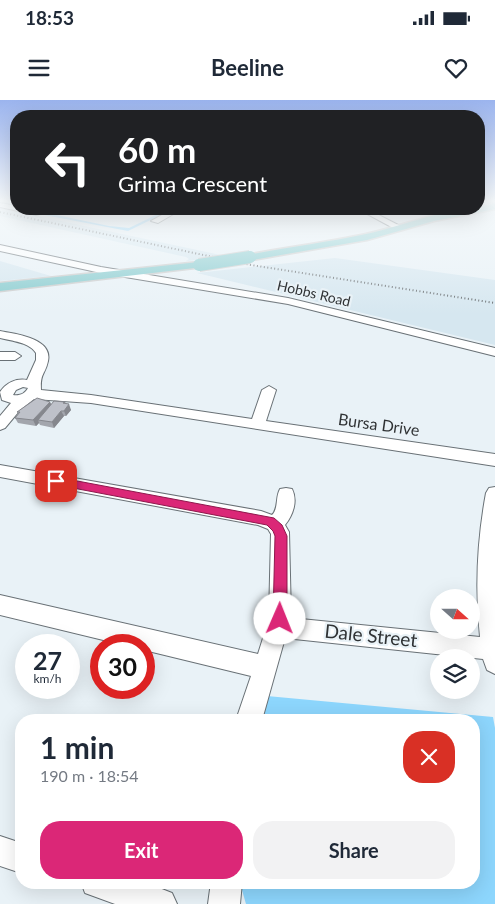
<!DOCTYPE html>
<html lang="en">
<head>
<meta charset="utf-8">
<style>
	:root { --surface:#fff; --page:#f2f2f3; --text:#1f2937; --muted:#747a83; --accent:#db2777 }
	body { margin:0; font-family:Lato,sans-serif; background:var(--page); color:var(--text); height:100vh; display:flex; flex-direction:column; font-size:19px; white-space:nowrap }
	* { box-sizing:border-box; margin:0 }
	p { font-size:16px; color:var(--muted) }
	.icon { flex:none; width:28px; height:28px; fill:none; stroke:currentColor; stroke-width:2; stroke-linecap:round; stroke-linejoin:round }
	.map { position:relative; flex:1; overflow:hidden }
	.drawer { position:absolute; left:15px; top:614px; width:465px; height:175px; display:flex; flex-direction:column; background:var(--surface); border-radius:20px; box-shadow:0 5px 20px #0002 }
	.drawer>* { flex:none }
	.hud { position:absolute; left:10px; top:10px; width:475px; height:105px; border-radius:20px; box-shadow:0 5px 20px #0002; background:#202124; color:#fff; overflow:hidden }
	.needle { width:32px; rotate:111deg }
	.buttons { position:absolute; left:430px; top:489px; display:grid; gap:10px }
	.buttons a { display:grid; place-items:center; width:50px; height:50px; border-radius:50%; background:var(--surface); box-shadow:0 5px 20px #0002; font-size:25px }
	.speed { position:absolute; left:15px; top:534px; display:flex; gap:10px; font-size:25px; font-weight:700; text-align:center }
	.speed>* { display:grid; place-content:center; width:65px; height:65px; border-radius:50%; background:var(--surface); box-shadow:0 5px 20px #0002; line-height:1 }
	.speed small { font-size:12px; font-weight:400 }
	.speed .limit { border:8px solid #d22; background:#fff; color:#111 }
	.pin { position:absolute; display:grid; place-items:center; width:42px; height:42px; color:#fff; margin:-21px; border-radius:10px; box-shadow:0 2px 8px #0006 }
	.me { position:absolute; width:55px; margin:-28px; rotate:1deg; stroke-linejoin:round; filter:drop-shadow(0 0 4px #0008) }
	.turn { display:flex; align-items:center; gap:18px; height:105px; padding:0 25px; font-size:22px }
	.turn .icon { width:65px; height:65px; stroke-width:2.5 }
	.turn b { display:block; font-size:35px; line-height:42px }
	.round { display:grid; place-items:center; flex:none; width:52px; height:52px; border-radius:20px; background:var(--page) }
	.overview { display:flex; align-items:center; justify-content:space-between; height:85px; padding:0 25px }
	h1 { font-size:30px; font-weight:700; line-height:38px }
	.primary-button { display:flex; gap:10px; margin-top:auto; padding:10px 25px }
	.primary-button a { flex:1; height:58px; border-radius:20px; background:var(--accent); color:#fff; font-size:20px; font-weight:700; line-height:58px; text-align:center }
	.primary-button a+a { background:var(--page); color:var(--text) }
	.status { display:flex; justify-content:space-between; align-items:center; height:35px; padding:0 25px; background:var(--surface); direction:ltr }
	.status svg { height:14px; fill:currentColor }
	header { display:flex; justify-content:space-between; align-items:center; height:65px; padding:0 25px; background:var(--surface); font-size:22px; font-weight:700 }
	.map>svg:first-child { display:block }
	.built { fill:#d6e7f0 }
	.green { fill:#8dd6fd }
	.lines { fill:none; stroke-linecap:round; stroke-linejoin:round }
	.minor-casing { stroke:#697176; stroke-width:2 }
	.major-casing { stroke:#cdcece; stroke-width:3 }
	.minor { fill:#fff; fill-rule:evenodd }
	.major { fill:#89cccf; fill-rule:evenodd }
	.rail { stroke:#676c6f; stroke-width:2; stroke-dasharray:1 2.5; stroke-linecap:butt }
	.major-bridge-far1-casing { stroke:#cdcece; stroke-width:11; stroke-linecap:butt }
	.major-bridge-casing { stroke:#cdcece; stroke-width:14; stroke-linecap:butt }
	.major-bridge-far1 { stroke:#89cccf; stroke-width:9 }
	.major-bridge { stroke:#89cccf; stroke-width:12 }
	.wall { fill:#a3a6ad }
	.shaded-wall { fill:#85878d }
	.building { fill:#bec1c9; stroke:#85878d }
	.route { fill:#db2777; stroke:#8e194d }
	.labels { text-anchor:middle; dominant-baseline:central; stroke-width:4.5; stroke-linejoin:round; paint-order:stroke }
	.far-street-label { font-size:14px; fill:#2f3234; stroke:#e9f2f7 }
	.street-label { font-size:16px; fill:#2f3234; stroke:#e9f2f7 }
	.near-street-label { font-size:19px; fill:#2f3234; stroke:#e9f2f7 }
</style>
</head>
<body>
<div class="status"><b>18:53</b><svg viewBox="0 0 49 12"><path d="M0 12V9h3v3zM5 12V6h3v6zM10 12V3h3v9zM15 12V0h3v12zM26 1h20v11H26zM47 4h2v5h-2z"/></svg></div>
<header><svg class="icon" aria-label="menu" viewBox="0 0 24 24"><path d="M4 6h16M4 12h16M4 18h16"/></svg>Beeline<svg class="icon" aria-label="heart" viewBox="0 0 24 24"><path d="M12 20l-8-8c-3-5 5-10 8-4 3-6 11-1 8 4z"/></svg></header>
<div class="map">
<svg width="495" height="804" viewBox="0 0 495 804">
	<rect width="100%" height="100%" fill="#e9f2f7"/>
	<!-- built -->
	<path class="built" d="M0,108L230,157L186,161L189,159L186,157L0,116Z
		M335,158L495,180V245L197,173Z
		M0,161L51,176L0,181Z"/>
	<!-- green -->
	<path class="green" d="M163,109H173L128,131L34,113H53L52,114L109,126L129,128L166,110Z
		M267,596L493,617L495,628V804H246L240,783L474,782V620H260Z"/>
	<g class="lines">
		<!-- minor casing -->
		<g class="minor-casing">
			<path id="minor" d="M0,103L16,106V109C23,109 51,109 54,111L36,115L0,107Z
				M173,109H182L158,123L151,121Z
				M358,109H367L404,128L397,130Z
				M0,145L101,167L288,198L495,248V256L288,204L101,173L0,151Z
				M0,231C15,234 53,238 48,261C45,275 40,273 41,290L91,295L252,319L262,290L269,286L276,290L266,321L495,354V366L91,303L34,299L20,310L5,328L0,330V316L11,303L2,300L0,292C6,283 16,278 27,280L36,260V253C29,242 12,241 0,238ZM23,287L28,288C25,294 19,296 13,295L16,290Z
				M0,252H15L21,256L15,260H0Z
				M0,365L261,411L272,415C279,408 275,398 280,389L286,388L292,389C298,401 293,415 285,425L289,432L291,518L480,537C475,488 477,441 486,393L489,388L495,387V574L487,570L483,559L285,538L262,620H236L251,576L144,550V545H124L0,515V495L258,554L269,519L271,434L268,429L258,425L0,377Z
				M0,736L21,743V773L0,766Z
				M81,782H144L172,793L177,804H115L85,793Z
				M211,782H242L240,804H208Z"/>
		</g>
		<!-- major casing -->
		<g class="major-casing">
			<path id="major" d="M495,103V109L434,121L367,140L252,160L247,157L252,154C290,147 329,142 366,134C403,126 441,109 479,109V107Z
				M199,162L205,165L203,167L0,191V183Z"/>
		</g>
		<!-- minor -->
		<use href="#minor" class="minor"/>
		<!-- major -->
		<use href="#major" class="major"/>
		<!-- rail -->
		<path class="rail" d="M0,112L251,165L495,203"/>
		<!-- major-bridge-far1 casing -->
		<g class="major-bridge-far1-casing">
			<path id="major-bridge-far1" d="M242,158L252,157"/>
		</g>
		<!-- major-bridge casing -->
		<g class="major-bridge-casing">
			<path id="major-bridge" d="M199,165L250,157"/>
		</g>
		<!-- major-bridge-far1 -->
		<use href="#major-bridge-far1" class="major-bridge-far1"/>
		<!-- major-bridge -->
		<use href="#major-bridge" class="major-bridge"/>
	</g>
	<!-- wall -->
	<path class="wall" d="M50,302L51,304L65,302L66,304L71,310L66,316H64L54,328L40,325L39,323L36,326L18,323L15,318L18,314L17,312Z"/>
	<!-- shaded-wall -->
	<path class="shaded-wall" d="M50,302L53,308L38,320L39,323L36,326L33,320Z
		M65,302L67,307L69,304L71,310L66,316L64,311L63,303Z
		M61,311L64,316L54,328L52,322Z"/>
	<!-- building -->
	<path class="building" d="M37,298L50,302L33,320L15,318L20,312H17Z
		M54,301L65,302L63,303L69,304L64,311H61L52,322L38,320Z"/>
	<!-- sky -->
	<linearGradient id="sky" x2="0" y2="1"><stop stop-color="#9bb4ee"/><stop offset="0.47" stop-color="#f5f9fb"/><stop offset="1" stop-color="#f5f9fb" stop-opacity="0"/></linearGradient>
	<rect width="495" height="214" fill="url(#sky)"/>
	<!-- route -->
	<path class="route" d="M56,377L274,418L282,425L287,436V519L285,524L280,526L275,524L273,519L275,436L273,431L267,425L52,384L50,381L52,378Z"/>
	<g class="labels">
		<!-- far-street labels -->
		<g class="far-street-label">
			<text transform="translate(314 193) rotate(13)">Hobbs Road</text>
		</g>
		<!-- street labels -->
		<g class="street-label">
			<text transform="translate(379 324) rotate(8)">Bursa Drive</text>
		</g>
		<!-- near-street labels -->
		<g class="near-street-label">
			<text transform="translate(371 535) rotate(6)">Dale Street</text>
		</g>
	</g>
</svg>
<div class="buttons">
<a><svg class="needle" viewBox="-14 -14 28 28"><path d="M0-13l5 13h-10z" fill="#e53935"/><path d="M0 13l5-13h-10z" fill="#747a83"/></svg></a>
<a><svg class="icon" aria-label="layers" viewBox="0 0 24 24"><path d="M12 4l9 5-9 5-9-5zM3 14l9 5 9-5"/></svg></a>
</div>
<div class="speed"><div>27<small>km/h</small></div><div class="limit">30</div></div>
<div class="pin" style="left:56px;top:381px;background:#d93025"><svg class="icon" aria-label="arrive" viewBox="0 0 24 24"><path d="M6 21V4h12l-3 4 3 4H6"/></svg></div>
<svg class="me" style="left:280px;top:519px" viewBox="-20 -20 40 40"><circle r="19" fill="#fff"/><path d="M0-13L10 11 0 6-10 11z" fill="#db2777"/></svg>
<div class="hud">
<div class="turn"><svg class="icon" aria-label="left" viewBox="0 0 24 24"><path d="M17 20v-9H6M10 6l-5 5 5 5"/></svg><div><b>60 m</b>Grima Crescent</div></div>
</div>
<section class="drawer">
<div class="overview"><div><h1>1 min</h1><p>190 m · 18:54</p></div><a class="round" style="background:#d93025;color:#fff"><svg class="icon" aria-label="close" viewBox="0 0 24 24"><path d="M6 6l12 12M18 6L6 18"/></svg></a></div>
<div class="primary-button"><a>Exit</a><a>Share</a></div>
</section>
</div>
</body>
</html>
